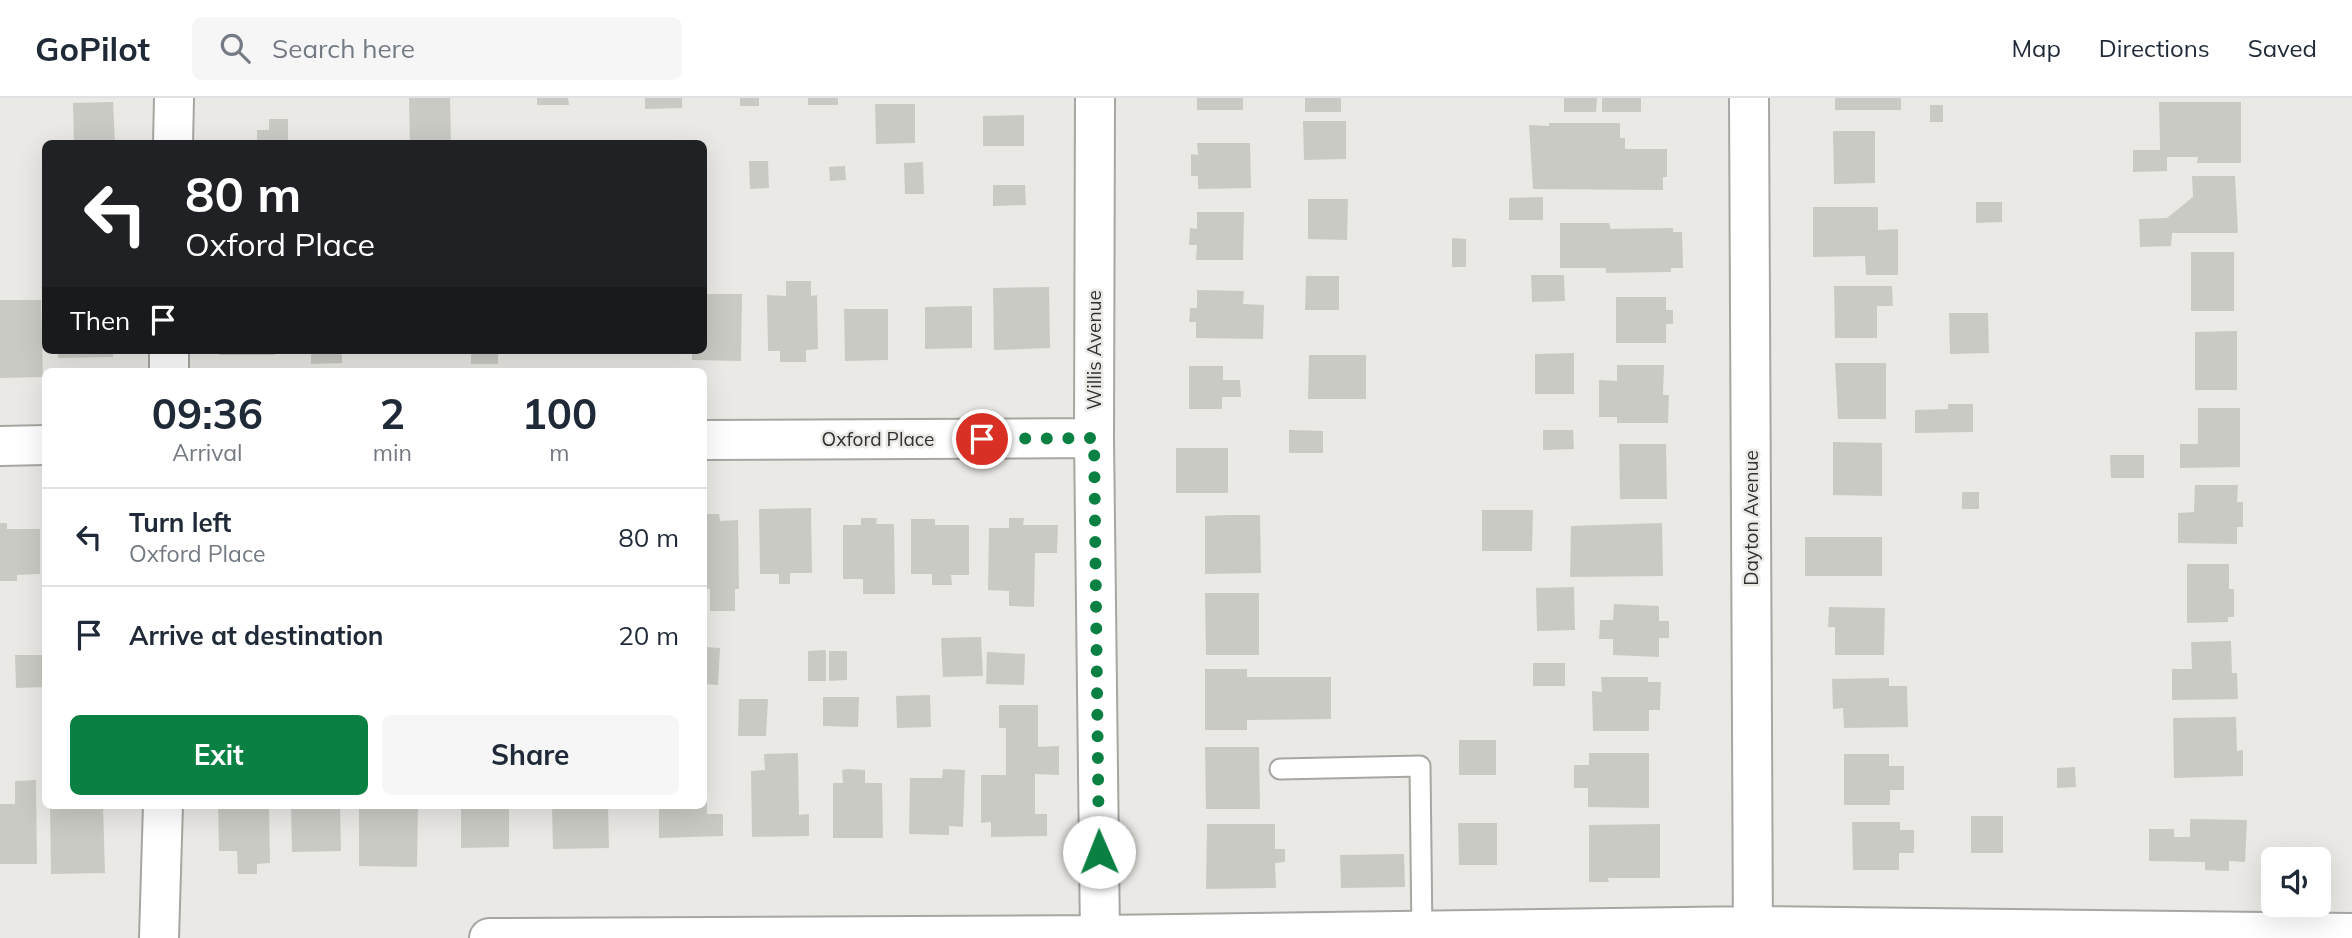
<!DOCTYPE html>
<html lang="en">
<head>
<meta charset="utf-8">
<style>
	:root { --surface:#fff; --page:#f6f6f7; --text:#1f2937; --muted:#747a83; --line:#e0e1e3; --accent:#0b8043 }
	body { margin:0; font-family:Mulish,sans-serif; background:var(--page); color:var(--text); height:100vh; display:flex; flex-direction:column; font-size:26px; white-space:nowrap }
	* { box-sizing:border-box; margin:0 }
	p { font-size:23px; color:var(--muted) }
	.icon { flex:none; width:38px; height:38px; fill:none; stroke:currentColor; stroke-width:2; stroke-linecap:round; stroke-linejoin:round }
	.map { position:relative; flex:1; overflow:hidden }
	.side { position:absolute; left:42px; top:270px; width:665px; height:441px; display:flex; flex-direction:column; background:var(--surface); border-radius:10px; box-shadow:0 7px 28px #0002 }
	.side>* { flex:none }
	.hud { position:absolute; left:42px; top:42px; width:665px; height:214px; border-radius:10px; box-shadow:0 7px 28px #0002; background:#202124; color:#fff; overflow:hidden }
	.fabs { position:absolute; left:2261px; top:749px; display:grid; gap:14px }
	.fabs a { display:grid; place-items:center; width:70px; height:70px; border-radius:10px; background:var(--surface); box-shadow:0 7px 28px #0002; font-size:35px }
	.pin { position:absolute; display:grid; place-items:center; width:60px; height:60px; color:#fff; margin:-30px; border:4px solid #fff; border-radius:50%; box-shadow:0 2px 7px #0007 }
	.me { position:absolute; width:77px; margin:-38px; rotate:359deg; stroke-linejoin:round; filter:drop-shadow(0 0 5px #0008) }
	.turn { display:flex; align-items:center; gap:24px; height:147px; padding:0 28px; font-size:32px }
	.turn .icon { width:91px; height:91px; stroke-width:2.5 }
	.turn b { display:block; font-size:49px; line-height:60px }
	.then { display:flex; align-items:center; height:66px; padding:0 28px; background:#0003; gap:14px; font-size:26px }
	.eta { display:flex; justify-content:space-evenly; align-items:center; height:119px; text-align:center }
	.eta b { font-size:42px; font-weight:700; line-height:49px }
	.primary-button { display:flex; gap:14px; margin-top:auto; padding:14px 28px }
	.primary-button a { flex:1; height:80px; border-radius:10px; background:var(--accent); color:#fff; font-size:28px; font-weight:700; line-height:80px; text-align:center }
	.primary-button a+a { background:var(--page); color:var(--text) }
	ul { padding:0; list-style:none }
	li { display:flex; align-items:center; gap:21px; height:98px; padding:0 28px; border-top:2px solid var(--line) }
	li div { flex:1 }
	li b { display:block; font-size:26px }
	li em { font-style:normal }
	header { display:flex; align-items:center; gap:42px; box-sizing:border-box; height:98px; padding:0 35px; background:var(--surface); border-bottom:2px solid var(--line) }
	header strong { font-size:33px }
	nav { display:flex; gap:38px; margin-inline-start:auto; font-size:24px }
	.search { width:490px; height:63px; background:var(--page); display:flex; align-items:center; gap:18px; box-sizing:border-box; padding:0 24px; border-radius:10px; color:var(--muted); font-size:26px }
	.map>svg:first-child { display:block }
	.building { fill:#cacac5 }
	.lines { fill:none; stroke-linecap:round; stroke-linejoin:round }
	.service-casing { stroke:#a7a6a2; stroke-width:23 }
	.minor-casing { stroke:#a7a6a2; stroke-width:42 }
	.service { stroke:#fff; stroke-width:19 }
	.minor { stroke:#fff; stroke-width:38 }
	.route { stroke:#0b8043; stroke-width:12; stroke-dasharray:0 21.6 }
	.labels { text-anchor:middle; dominant-baseline:central; stroke-width:5; stroke-linejoin:round; paint-order:stroke }
	.street-label { font-size:19px; fill:#323230; stroke:#eae9e5 }
</style>
</head>
<body>
<header>
<strong>GoPilot</strong>
<div class="search"><svg class="icon" aria-label="search" viewBox="0 0 24 24"><circle cx="10" cy="10" r="6"/><path d="M15 15l6 6"/></svg>Search here</div>
<nav><a>Map</a><a>Directions</a><a>Saved</a></nav>
</header>
<div class="map">
<svg width="2352" height="840" viewBox="0 0 2352 840">
	<rect width="100%" height="100%" fill="#eae9e5"/>
	<!-- building -->
	<path class="building" d="M409,0H450L451,46H410Z
		M537,0H568L569,7H537Z
		M645,0H682V10L645,11Z
		M740,0H759V8H740Z
		M808,0H838V7H808Z
		M1197,0H1243V12H1197Z
		M1305,0H1341V14H1305Z
		M1564,0H1597L1596,14H1564Z
		M1602,0H1641V14H1602Z
		M1835,0H1901V12H1835Z
		M113,4L115,46H74L73,5Z
		M2159,4H2241V65H2197L2198,59H2167V73L2133,74V52H2160Z
		M875,6H915V45L876,46Z
		M1930,7H1943V24H1930Z
		M1024,17V48H983V18Z
		M269,21H288V46H257V32H269Z
		M1303,23H1346V61L1304,62Z
		M1549,25H1620V40H1625V51H1667V79H1663V92L1533,91L1529,27L1549,28Z
		M1833,33H1875V85L1834,86Z
		M1197,45H1250L1251,90L1198,91V78H1191V56L1198,57Z
		M749,63H768L769,90L750,91Z
		M923,64L924,96H905L904,65Z
		M845,68L846,82L830,83L829,69Z
		M2192,78H2235L2238,135H2172L2171,148L2140,149L2139,121L2167,120L2193,99Z
		M993,87H1025L1026,107L993,108Z
		M1543,99V122H1509V100Z
		M1308,101H1348L1347,142L1308,141Z
		M1976,104H2002V124L1976,125Z
		M1813,109H1878V132L1898,131V177H1866L1865,158L1813,159Z
		M1197,114H1244L1243,162H1196L1197,147H1189L1190,130L1197,131Z
		M1560,125H1609L1611,131L1673,130V134H1682L1683,170H1671V174L1606,175V170H1560Z
		M1452,140L1466,141V169H1452Z
		M2191,154H2234V213H2191Z
		M1531,177H1564L1565,203L1532,204Z
		M1306,178H1339V212H1305Z
		M786,183H811V198L817,197L818,251L806,252V264H780V253H768L767,197L786,198Z
		M1834,188H1892L1893,208H1877V240H1835Z
		M1049,189L1050,250L994,252L993,190Z
		M1197,192L1244,193L1243,206L1264,207L1263,241L1196,240V224H1189L1190,216V210H1197Z
		M704,196H742L741,263L692,262V252H704Z
		M1616,199H1666V212H1673V226H1666V245H1616Z
		M0,202H41L43,279L0,280Z
		M972,208V250L925,251V209Z
		M844,211H888V262L845,263Z
		M1949,215H1988L1989,255L1950,256Z
		M2237,233V292H2195V234Z
		M58,252H113V259L58,260Z
		M219,252H275V257H219Z
		M311,252H342V265L311,266Z
		M372,252H420V255L373,256Z
		M471,252H498V266H471Z
		M1574,255V296H1535V256Z
		M1309,257H1366V301H1308Z
		M1835,265H1886V321H1838Z
		M1617,267H1664L1663,297H1669L1668,325H1617V319H1599V282L1617,283Z
		M1189,268H1223V282H1240L1241,299H1222V311H1189Z
		M1948,306H1973V334L1915,335V312L1948,311Z
		M2198,310H2240V369L2180,370V346H2198Z
		M1289,332L1323,333V355H1289Z
		M1543,332H1573L1574,351L1543,352Z
		M1833,344L1882,345V398L1833,397Z
		M1619,346H1666L1667,401H1620Z
		M1176,350H1228V395H1176Z
		M2110,357H2144V380H2111Z
		M2195,387H2238L2237,404H2243V429H2237V446L2178,445V415L2194,414Z
		M1962,394H1979V411H1962Z
		M811,410L812,475H790V486H779V476H760L759,411Z
		M1482,412H1533L1532,453H1482Z
		M704,416H719L720,423L738,422L739,491H735V513H710V491H704Z
		M1229,417H1260L1261,475L1205,476V418Z
		M861,420H877L876,426H894L895,496H863V481H843V427H861Z
		M1009,420H1024L1023,427H1058L1057,455H1035L1034,509L1009,508V493L988,492L989,430H1009Z
		M911,421H935V427H969V477H951L952,487H932V476H911Z
		M0,425H7V431H40V476L17,477V483H0Z
		M1662,425L1663,478L1570,479L1571,428Z
		M1805,439H1882V478H1805Z
		M2187,466H2229V491H2234V519H2228V524L2187,525Z
		M1574,489L1575,532L1537,533L1536,490Z
		M1205,495H1259V557H1206Z
		M1614,506L1659,508V523H1669V540H1659V559L1613,557V541H1599L1600,522H1613Z
		M1829,509L1885,510L1884,557H1835V529H1828Z
		M981,539L983,578L943,579L941,540Z
		M2231,543L2232,575H2237L2238,601L2172,602V571H2192L2191,544Z
		M704,549L720,550L718,587L704,586Z
		M826,552V583H808V553Z
		M829,553H847V582L829,583Z
		M987,554L1025,556L1024,587L986,586Z
		M15,557H46V589L16,590Z
		M1533,565H1565V588H1533Z
		M1205,571H1247V579H1331V621L1247,622V632H1205Z
		M1601,579H1648V584H1661L1660,612H1649V633H1593L1592,593L1602,594Z
		M1889,580V588H1907L1908,629L1844,630L1843,610L1833,611L1832,581Z
		M930,597L931,629L897,630L896,598Z
		M823,599H859L858,629L823,628Z
		M739,601H768L766,638H738Z
		M999,607H1038V649L1059,648V677L1035,676V716H1047V738L991,739V724L981,725V677H1006V630H999Z
		M2236,619L2237,653L2243,652V678L2174,680L2173,620Z
		M1459,642H1496V677H1459Z
		M1205,649H1259L1260,711H1206Z
		M798,655L799,717L809,716V738L752,739L751,673L765,672L764,656Z
		M1589,655H1649V710L1588,709V690H1574V667H1589Z
		M1844,656H1889V668H1904V692H1890V707H1844Z
		M2075,669L2076,689L2057,690V670Z
		M848,671L865,672V685H882L883,740H833V685H843L842,672Z
		M943,671L965,672L963,729L949,728V737L909,736L910,680H942Z
		M704,674H707V716H723V738L659,740V707H704Z
		M36,682L37,766H0V706H15V683Z
		M50,707H103L105,775L51,776Z
		M218,707H269L270,765L257,766V776H238L237,753H219Z
		M291,707H340L341,753L292,754Z
		M359,707H418L417,769L359,768Z
		M465,707H509V749L461,750V711H465Z
		M552,707H608L609,750L553,751Z
		M1971,718H2003V755H1971Z
		M2190,721L2247,722L2245,764L2229,763V773L2205,772V764L2149,763V731H2174V739H2190Z
		M1852,724H1900V732H1914V755H1899V772H1853Z
		M1458,725H1497V767H1459Z
		M1207,726H1275V751H1285V764L1275,765L1276,790L1206,791Z
		M1660,726V780H1608L1609,784H1589V727Z
		M1404,756L1405,789L1341,790L1340,757Z"/>
	<g class="lines">
		<!-- service casing -->
		<g class="service-casing">
			<path id="service" d="M1280,671L1420,668L1422,839"/>
		</g>
		<!-- minor casing -->
		<g class="minor-casing">
			<path id="minor" d="M1095,0L1094,340L1100,840
				M1749,0L1753,840
				M173,46L174,0
				M169,273V252
				M704,342L1094,340
				M0,348L46,347
				M159,840L163,707
				M489,840L1100,837L1753,828L2352,835"/>
		</g>
		<!-- service -->
		<use href="#service" class="service"/>
		<!-- minor -->
		<use href="#minor" class="minor"/>
	</g>
	<g class="lines">
		<!-- route -->
		<path class="route" d="M982,341L1094,340L1099,754"/>
	</g>
	<g class="labels">
		<!-- street labels -->
		<g class="street-label">
			<text transform="translate(1094 252) rotate(-90)">Willis Avenue</text>
			<text x="878" y="341">Oxford Place</text>
			<text transform="translate(1751 420) rotate(-90)">Dayton Avenue</text>
		</g>
	</g>
</svg>
<div class="fabs">
<a><svg class="icon" aria-label="sound" viewBox="0 0 24 24"><path d="M4 9h4l5-4v14l-5-4H4zM17 9q2 3 0 6"/></svg></a>
</div>
<div class="pin" style="left:982px;top:341px;background:#d93025"><svg class="icon" aria-label="arrive" viewBox="0 0 24 24"><path d="M6 21V4h12l-3 4 3 4H6"/></svg></div>
<svg class="me" style="left:1099px;top:754px" viewBox="-20 -20 40 40"><circle r="19" fill="#fff"/><path d="M0-13L10 11 0 6-10 11z" fill="#0b8043"/></svg>
<div class="hud">
<div class="turn"><svg class="icon" aria-label="left" viewBox="0 0 24 24"><path d="M17 20v-9H6M10 6l-5 5 5 5"/></svg><div><b>80 m</b>Oxford Place</div></div>
<div class="then">Then<svg class="icon" aria-label="arrive" viewBox="0 0 24 24"><path d="M6 21V4h12l-3 4 3 4H6"/></svg></div>
</div>
<section class="side">
<div class="eta">
<div><b>09:36</b><p>Arrival</p></div>
<div><b>2</b><p>min</p></div>
<div><b>100</b><p>m</p></div>
</div>
<ul>
<li><svg class="icon" aria-label="left" viewBox="0 0 24 24"><path d="M17 20v-9H6M10 6l-5 5 5 5"/></svg><div><b>Turn left</b><p>Oxford Place</p></div><em>80 m</em></li>
<li><svg class="icon" aria-label="arrive" viewBox="0 0 24 24"><path d="M6 21V4h12l-3 4 3 4H6"/></svg><div><b>Arrive at destination</b></div><em>20 m</em></li>
</ul>
<div class="primary-button"><a>Exit</a><a>Share</a></div>
</section>
</div>
</body>
</html>
